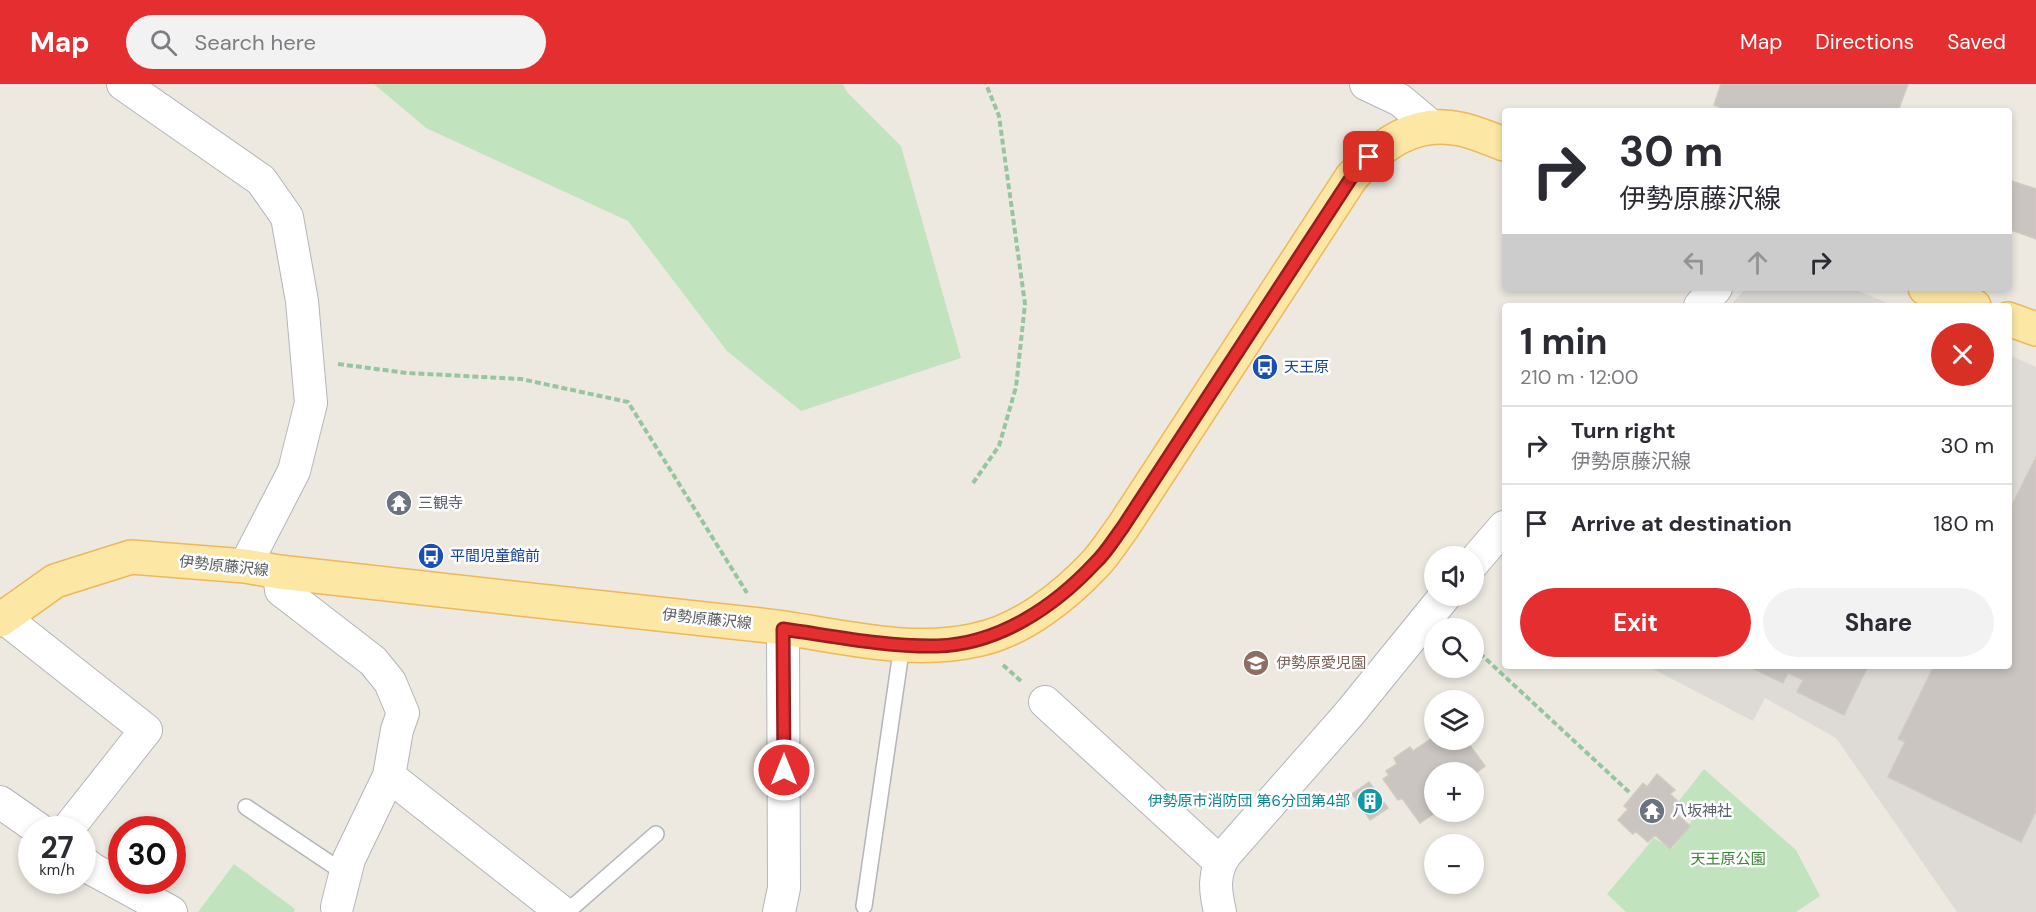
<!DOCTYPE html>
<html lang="en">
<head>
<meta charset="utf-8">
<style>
	:root { --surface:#fff; --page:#f2f2f3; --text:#2b2b33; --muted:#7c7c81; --line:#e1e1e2; --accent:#e52e30 }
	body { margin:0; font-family:"DM Sans","Noto Sans JP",sans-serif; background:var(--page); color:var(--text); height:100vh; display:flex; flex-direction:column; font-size:22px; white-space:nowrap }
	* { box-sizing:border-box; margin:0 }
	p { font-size:20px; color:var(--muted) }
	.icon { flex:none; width:33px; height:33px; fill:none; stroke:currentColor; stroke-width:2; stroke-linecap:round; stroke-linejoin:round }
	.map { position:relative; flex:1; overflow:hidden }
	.panel { position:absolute; left:1502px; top:219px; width:510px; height:366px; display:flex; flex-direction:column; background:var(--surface); border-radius:6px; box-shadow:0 3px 9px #0003 }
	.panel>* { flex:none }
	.banner { position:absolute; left:1502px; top:24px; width:510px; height:183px; border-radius:6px; box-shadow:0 3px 9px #0003; background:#fff; color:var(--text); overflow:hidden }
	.fabs { position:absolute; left:1424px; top:462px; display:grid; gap:12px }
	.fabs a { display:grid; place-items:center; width:60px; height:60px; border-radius:50%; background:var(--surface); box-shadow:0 3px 9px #0003; font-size:30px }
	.speed { position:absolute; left:18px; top:732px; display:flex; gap:12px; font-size:30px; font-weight:700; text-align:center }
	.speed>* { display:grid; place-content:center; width:78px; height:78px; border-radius:50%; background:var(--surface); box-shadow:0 3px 9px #0003; line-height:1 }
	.speed small { font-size:15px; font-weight:400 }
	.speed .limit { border:9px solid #d22; background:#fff; color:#111 }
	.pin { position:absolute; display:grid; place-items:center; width:51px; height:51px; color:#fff; margin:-26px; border-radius:12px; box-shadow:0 3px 9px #0006 }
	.me { position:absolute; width:66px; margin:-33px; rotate:0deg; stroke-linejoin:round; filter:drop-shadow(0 0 4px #0008) }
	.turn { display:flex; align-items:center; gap:21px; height:126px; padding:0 18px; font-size:27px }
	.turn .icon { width:78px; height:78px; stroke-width:2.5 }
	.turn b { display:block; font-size:42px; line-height:51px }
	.lanes { display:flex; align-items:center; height:57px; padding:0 18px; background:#0003; justify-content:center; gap:30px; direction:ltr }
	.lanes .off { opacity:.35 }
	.round { display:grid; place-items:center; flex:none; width:63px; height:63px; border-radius:32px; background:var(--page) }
	.head { display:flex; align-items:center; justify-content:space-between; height:102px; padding:0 18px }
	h1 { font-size:36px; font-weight:700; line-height:45px }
	.primary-button { display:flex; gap:12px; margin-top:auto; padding:12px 18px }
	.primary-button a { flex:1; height:69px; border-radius:36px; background:var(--accent); color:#fff; font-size:24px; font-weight:700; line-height:69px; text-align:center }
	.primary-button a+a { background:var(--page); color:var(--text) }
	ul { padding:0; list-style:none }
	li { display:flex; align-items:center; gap:18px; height:78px; padding:0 18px; border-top:2px solid var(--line) }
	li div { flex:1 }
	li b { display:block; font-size:22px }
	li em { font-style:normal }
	header { display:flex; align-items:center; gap:36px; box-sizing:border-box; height:84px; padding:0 30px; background:var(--accent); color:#fff }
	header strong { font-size:28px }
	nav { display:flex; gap:33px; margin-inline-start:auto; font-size:21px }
	.search { width:420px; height:54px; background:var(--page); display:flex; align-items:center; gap:15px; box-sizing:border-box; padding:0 21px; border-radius:33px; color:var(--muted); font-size:22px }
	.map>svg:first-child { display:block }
	.industrial { fill:#dedbd6 }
	.green { fill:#c1e4be }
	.building { fill:#cac5c1; stroke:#d1cac0; stroke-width:1.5 }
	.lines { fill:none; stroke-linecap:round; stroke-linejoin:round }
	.service-casing { stroke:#b2b5b9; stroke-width:18 }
	.minor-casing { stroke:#b2b5b9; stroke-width:34 }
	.primary-casing { stroke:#eeb759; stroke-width:36 }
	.path { stroke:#97c5a0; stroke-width:4; stroke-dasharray:6 3; stroke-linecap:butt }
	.service { stroke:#fff; stroke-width:15 }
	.minor { stroke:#fff; stroke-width:32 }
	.primary { stroke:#fde7a5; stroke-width:33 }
	.route-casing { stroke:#951e1f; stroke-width:15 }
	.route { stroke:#e52e30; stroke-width:10 }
	.labels { text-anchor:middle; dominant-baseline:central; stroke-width:5; stroke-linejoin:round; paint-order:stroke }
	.transit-label { font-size:15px; fill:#164399; stroke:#fff; text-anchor:start }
	.worship-label { font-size:15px; fill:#5b616d; stroke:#fff; text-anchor:start }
	.street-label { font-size:15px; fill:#5a5e62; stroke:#fff }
	.education-label { font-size:15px; fill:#785e54; stroke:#fff; text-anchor:start }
	.culture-label { font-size:15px; fill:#0d838f; stroke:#fff; text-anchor:end }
	.park-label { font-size:15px; fill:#3a8436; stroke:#fff }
</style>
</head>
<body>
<header>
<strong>Map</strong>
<div class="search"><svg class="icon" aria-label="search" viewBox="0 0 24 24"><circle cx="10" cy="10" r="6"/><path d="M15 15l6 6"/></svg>Search here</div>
<nav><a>Map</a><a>Directions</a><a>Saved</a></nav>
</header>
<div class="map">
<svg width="2036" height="828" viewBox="0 0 2036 828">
	<rect width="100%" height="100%" fill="#ede9e1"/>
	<!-- industrial -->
	<path class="industrial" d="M1746,204H1851L1895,222H1730Z
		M2009,271L2036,283V828H1957L1836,654L1765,614L1753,637L1647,582H2008Z"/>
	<!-- green -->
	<path class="green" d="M374,0H843L847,8L901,62L961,274L801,327L727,267L628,137L426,44Z
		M1704,685L1796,766L1820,812L1796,828H1626L1607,810L1654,754L1672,765L1693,735L1675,722Z
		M234,780L295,825L294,828H198Z"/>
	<!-- building -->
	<path class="building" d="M1721,0H1908L1898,27H1730L1714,21Z
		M2008,96L2036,105V155L2008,145Z
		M2036,373V727L2021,758L1888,693L1905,658L1898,655L1934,582H2008V429Z
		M1756,582H1868L1844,631L1797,608L1803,596L1788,589L1783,599L1754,585Z
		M1434,653V656H1466L1485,682L1473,691V688H1434V728H1436L1420,739L1402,714L1398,716L1383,695L1389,691L1386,687L1397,680L1394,674L1410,663L1413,667Z
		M1657,690L1675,706L1670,710L1682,721L1676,729L1690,742L1670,765L1655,751L1648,758L1635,747L1633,750L1618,736L1628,725L1624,722L1643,699L1647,703Z
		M1369,698L1388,724L1370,736L1352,710Z"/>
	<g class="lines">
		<!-- service casing -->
		<g class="service-casing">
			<path id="service" d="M246,723L346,790
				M864,822L902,561
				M567,828L656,750"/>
		</g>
		<!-- minor casing -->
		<g class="minor-casing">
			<path id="minor" d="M123,0L261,96L287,133L302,217L311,319L294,387L245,482
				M1366,0L1400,16L1431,42
				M1700,222L1716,204
				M1473,479L1504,443
				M279,488L281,506L373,577L390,598L403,629L397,646L389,692L349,775L337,823
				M3,533L146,646L67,746
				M1045,618L1220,778
				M389,692L562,828
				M0,718L40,746
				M82,777L92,785L171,828
				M779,828L784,804L783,545
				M1220,828C1215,807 1213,789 1225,771L1349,630L1445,512"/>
		</g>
		<!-- primary casing -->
		<g class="primary-casing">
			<path id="primary" d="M1925,204L1974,222
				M2008,235L2036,245
				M0,536L55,497L131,473L245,482L279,488C439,506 600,524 760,541C831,549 905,572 976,556C1021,547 1064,513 1096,479C1106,468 1114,455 1123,443L1351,94C1380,61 1414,35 1460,45C1475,48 1490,55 1504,60"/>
		</g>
		<!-- path -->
		<path class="path" d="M338,280L407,289L521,295L628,318L747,509
			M973,399L999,362L1016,303L1025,220L999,32L986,0
			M1473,563L1629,708
			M1003,581L1022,598"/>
		<!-- service -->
		<use href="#service" class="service"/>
		<!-- minor -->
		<use href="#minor" class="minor"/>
		<!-- primary -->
		<use href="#primary" class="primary"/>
	</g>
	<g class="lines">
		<!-- route casing -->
		<g class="route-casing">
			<path id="route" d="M784,686L783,545C833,552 886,563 937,562C999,560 1054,523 1095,479C1106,469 1114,455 1123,443L1351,94L1369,73"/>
		</g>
		<!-- route -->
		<use href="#route" class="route"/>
	</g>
	<!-- icons -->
	<defs>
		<g id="bus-disc" transform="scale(1.35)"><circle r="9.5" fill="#1a4fb4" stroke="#fff"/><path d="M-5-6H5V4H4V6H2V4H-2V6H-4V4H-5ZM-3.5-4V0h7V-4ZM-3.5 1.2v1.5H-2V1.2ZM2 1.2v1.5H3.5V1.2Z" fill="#fff"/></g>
		<g id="temple-disc" transform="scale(1.35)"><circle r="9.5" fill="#6b7280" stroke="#fff"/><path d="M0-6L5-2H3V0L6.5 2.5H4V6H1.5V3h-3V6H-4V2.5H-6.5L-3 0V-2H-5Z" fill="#fff"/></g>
		<g id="school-disc" transform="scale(1.35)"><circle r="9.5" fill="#8d6e63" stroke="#fff"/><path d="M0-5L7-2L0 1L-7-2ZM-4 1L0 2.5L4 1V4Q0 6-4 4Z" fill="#fff"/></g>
		<g id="building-disc" transform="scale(1.35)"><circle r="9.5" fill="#0f9aa8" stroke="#fff"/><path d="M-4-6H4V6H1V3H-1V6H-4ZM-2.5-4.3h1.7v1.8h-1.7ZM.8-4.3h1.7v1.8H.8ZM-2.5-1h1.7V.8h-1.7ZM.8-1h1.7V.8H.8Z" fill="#fff"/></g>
	</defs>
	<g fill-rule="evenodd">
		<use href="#bus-disc" x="1265" y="283"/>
		<use href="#temple-disc" x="399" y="419"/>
		<use href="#bus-disc" x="431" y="472"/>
		<use href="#school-disc" x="1256" y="579"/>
		<use href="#building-disc" x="1370" y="717"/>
		<use href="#temple-disc" x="1652" y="727"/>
	</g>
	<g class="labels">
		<!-- transit labels -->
		<g class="transit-label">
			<text x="1284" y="283">天王原</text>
			<text x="450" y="472">平間児童館前</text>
		</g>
		<!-- worship labels -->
		<g class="worship-label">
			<text x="418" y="419">三観寺</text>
			<text x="1672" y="727">八坂神社</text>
		</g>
		<!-- street labels -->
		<g class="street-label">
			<text transform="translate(224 482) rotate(6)">伊勢原藤沢線</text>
			<text transform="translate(707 535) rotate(6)">伊勢原藤沢線</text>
		</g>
		<!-- education labels -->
		<g class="education-label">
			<text x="1276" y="579">伊勢原愛児園</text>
		</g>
		<!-- culture labels -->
		<g class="culture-label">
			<text x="1350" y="717">伊勢原市消防団 第6分団第4部</text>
		</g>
		<!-- park labels -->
		<g class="park-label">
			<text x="1728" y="775">天王原公園</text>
		</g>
	</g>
</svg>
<div class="fabs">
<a><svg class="icon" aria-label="sound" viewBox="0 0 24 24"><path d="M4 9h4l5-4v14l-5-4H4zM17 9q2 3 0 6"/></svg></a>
<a><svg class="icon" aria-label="search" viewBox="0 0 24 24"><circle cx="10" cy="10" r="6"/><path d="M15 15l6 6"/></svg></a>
<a><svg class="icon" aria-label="layers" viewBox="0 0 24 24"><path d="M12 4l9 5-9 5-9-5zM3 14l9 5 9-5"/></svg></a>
<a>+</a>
<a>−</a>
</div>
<div class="speed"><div>27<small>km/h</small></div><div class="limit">30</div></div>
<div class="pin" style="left:1369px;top:73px;background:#d93025"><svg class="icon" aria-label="arrive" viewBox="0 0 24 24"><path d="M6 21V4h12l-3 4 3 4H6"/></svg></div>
<svg class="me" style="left:784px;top:686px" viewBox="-20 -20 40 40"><circle r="17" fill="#e52e30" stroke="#fff" stroke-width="3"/><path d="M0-11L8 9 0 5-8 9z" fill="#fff"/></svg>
<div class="banner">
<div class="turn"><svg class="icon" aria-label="right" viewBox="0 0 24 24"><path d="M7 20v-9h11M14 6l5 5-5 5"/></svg><div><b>30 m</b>伊勢原藤沢線</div></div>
<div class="lanes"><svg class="icon off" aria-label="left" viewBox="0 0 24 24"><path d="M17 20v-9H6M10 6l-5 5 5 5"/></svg><svg class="icon off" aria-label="ahead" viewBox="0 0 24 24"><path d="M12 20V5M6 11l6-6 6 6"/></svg><svg class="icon" aria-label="right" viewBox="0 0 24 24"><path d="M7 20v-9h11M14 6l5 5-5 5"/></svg></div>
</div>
<section class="panel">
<div class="head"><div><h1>1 min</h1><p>210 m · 12:00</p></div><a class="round" style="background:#d93025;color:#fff"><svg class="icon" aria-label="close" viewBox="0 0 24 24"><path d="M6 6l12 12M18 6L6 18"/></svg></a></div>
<ul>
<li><svg class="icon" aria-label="right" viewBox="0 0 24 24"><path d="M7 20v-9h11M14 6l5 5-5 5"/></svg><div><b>Turn right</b><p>伊勢原藤沢線</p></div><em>30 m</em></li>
<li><svg class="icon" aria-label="arrive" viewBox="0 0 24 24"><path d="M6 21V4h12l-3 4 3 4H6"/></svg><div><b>Arrive at destination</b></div><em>180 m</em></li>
</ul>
<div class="primary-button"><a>Exit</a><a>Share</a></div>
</section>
</div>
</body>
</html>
